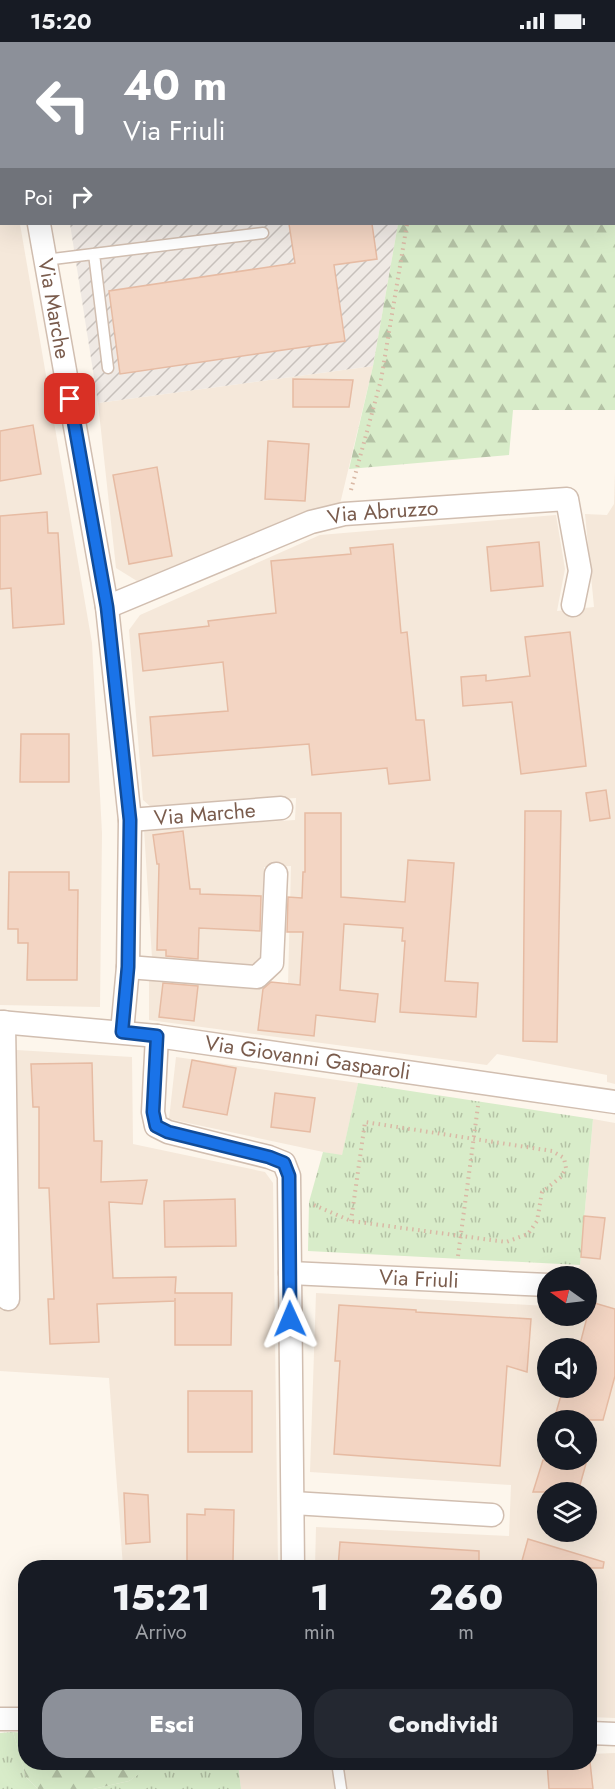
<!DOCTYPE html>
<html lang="it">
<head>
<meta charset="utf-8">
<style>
	:root { --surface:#171b24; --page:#242831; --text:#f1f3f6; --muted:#9ea1a6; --accent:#8c9099 }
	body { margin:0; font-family:Jost,sans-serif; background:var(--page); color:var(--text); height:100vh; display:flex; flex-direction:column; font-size:22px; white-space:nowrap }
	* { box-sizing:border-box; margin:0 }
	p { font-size:20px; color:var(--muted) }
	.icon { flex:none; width:33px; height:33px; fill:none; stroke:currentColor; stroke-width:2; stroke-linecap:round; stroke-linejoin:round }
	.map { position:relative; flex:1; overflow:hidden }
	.drawer { position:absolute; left:18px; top:1518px; width:579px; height:210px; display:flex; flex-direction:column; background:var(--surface); border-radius:24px; box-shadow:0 6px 24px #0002 }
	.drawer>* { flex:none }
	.guide { position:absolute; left:0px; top:0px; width:615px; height:183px; box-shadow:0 6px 24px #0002; background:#8c9099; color:#fff; overflow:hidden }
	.needle { width:39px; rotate:284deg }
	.tools { position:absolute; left:537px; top:1224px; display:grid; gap:12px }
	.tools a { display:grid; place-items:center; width:60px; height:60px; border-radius:50%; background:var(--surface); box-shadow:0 6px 24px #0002; font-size:30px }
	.pin { position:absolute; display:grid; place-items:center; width:51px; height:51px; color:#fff; margin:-26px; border-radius:12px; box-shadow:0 3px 9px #0006 }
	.me { position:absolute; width:66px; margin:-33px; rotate:359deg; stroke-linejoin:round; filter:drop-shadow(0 0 4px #0008) }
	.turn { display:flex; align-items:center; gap:21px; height:126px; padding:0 24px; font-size:27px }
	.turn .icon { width:78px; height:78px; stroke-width:2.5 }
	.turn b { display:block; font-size:42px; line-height:51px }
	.then { display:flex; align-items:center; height:57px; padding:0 24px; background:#0003; gap:12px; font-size:22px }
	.eta { display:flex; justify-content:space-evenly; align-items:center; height:102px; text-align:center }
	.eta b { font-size:36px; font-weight:800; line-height:42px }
	.cta { display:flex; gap:12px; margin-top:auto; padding:12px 24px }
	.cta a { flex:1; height:69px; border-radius:24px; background:var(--accent); color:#fff; font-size:24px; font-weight:800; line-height:69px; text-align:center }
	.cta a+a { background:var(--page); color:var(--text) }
	.status { display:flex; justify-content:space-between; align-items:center; height:42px; padding:0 30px; background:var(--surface); direction:ltr }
	.status svg { height:16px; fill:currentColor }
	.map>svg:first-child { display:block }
	.residential { fill:#f5e8da; fill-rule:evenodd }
	.industrial { fill:url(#industrial-furrows) }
	.grass { fill:url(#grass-tufts) }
	.forest { fill:url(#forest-firs) }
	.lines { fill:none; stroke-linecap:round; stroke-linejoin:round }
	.stream { stroke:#a5d3da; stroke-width:8 }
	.building { fill:#f3d5c3; stroke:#e6bba3; stroke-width:1.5 }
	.lane-casing { stroke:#d1beb0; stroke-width:13 }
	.street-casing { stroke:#d1beb0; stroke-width:25 }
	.path { stroke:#d9b8a5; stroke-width:4; stroke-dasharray:1.5 4.5; stroke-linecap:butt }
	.lane { stroke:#fff; stroke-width:10 }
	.street { stroke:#fff; stroke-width:22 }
	.route-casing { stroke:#114b97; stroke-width:15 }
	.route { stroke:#1a73e8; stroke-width:10 }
	.labels { text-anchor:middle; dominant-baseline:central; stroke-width:6; stroke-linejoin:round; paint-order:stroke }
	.street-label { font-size:21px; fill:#7a5c4d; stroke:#fffaf3 }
</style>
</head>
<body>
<div class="status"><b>15:20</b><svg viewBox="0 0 49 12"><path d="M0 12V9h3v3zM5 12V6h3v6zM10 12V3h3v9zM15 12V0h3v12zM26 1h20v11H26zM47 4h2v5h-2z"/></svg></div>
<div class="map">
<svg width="615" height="1747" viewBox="0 0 615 1747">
	<defs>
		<pattern id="industrial-furrows" width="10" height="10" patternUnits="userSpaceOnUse" patternTransform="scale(1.5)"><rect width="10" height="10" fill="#efe9e4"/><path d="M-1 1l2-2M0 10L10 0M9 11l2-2" fill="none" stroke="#c7c0bb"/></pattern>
		<pattern id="grass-tufts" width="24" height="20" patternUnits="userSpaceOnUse" patternTransform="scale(1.5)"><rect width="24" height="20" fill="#d8ecc9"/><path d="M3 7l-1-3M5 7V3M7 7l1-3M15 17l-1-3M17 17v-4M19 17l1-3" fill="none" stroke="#b4c2a5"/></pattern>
		<pattern id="forest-firs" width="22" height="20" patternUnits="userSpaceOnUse" patternTransform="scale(1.5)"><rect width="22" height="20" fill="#d8ecc9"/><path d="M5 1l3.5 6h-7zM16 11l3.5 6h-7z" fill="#b4c2a5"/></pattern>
	</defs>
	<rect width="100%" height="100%" fill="#fdf6ec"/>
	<!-- residential -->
	<path class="residential" d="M0,90L2,182H20L92,601L102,791L100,965L0,963Z
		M373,324L340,462L137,539L116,526L98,361Z
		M615,430V1042L607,1040V1033L497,1012L487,1023L149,978V937L264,939L288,942L291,824L264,825L263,917L260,924L152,916L144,787L295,778L296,756L151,765L143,758L129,588L140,573L320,493L556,473L565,527L557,569L594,565L585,472L607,473L614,462Z
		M0,1007L132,1015L133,1102L265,1130L273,1141L278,1525H123L109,1336L0,1329Z
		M176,1015L358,1041L342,1114L169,1077Z
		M593,1077L615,1081V1676L590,1675V1526L315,1525L316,1485L509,1494L511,1443L310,1430L316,1251L547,1264L548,1274H586V1234H576L580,1223ZM548,1306H586V1346H548ZM548,1378H586V1418H548ZM548,1450H586V1490H548Z
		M615,1711V1747H241L238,1721L590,1720V1712Z"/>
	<!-- industrial -->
	<path class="industrial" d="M70,182H398L373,324L98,361Z"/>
	<!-- grass -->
	<path class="grass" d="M358,1041L593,1077L580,1223L308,1209L309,1160L323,1110L342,1113Z
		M13,1690L26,1735L38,1747H0V1691Z
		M152,1720L238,1721L241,1747H93L129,1739L150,1724Z"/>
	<!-- forest -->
	<path class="forest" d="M35,0H615V368H513L509,413L349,427L373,324L398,182H614V2Z
		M13,1690L25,1691L26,1720L152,1721L151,1724L129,1739L93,1747H38L26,1735Z"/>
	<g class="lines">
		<!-- stream -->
		<path class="stream" d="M586,0L589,2
			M614,17L615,18"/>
	</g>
	<!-- building -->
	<path class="building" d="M289,182H372L377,217L334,223L345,299L120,332L109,249L295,221Z
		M293,337L353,338L349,365H293Z
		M33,383L41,432L0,439V389Z
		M268,399L309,402L305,459L265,457Z
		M157,425L172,514L129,522L113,433Z
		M47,470L48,491H58L64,582L13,586L11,546L0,547V474Z
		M539,500L543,544L491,549L487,505Z
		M393,502L401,591L407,590L416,678H424L430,738L389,742L387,726L312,733L309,702L153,714L150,675L228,669L223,620L143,629L139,592L209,584L208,579L276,571L271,519L351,512L350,506Z
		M570,590L586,724L521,732L512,660L463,664L461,635L486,633V639L530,634L525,595Z
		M21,692H69V740H20Z
		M606,748L610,776L590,779L586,751Z
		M525,769H561L557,1000L523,999Z
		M305,771H341V855L405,860L408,818L454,821L445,939L478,941L476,975L400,970L405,899H402L403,886L344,882L340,948L378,952L375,980L316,973L314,994L258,988L263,947L271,940L300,943L303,890H287L288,855L302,856L303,830H305Z
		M183,789L190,847H200V852L261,854L260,889L199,886L198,917L166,914V908H157L159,822H157L153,793Z
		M9,830H69V848H78L77,938H27L28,901H18V887H8Z
		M163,941L198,944L194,979L159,975Z
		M192,1018L236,1026L227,1073L183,1065Z
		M92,1021L94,1099H102L101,1140L147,1138L142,1162L109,1160L113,1236L176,1235L175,1251H232L231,1303H175V1256V1259L97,1262L99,1300L50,1302L48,1257H54L49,1146H39V1065H33L31,1022Z
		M275,1051L315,1056L310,1090L271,1085Z
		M235,1157L236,1204L165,1205L164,1159Z
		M584,1174L605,1176L600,1217L581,1215Z
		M591,1260L615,1267V1334L603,1378H554L563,1346H586V1306H579Z
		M339,1263L416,1268V1270L531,1277L527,1330L507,1324L500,1424L334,1412L340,1319H335Z
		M188,1349H252V1410H188Z
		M543,1418H587L578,1450H533Z
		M124,1451L148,1453L150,1500L126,1502Z
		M205,1467L234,1468L233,1519H187V1472L205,1473Z
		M528,1497L604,1520L603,1526H520Z
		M340,1500L479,1509V1526H338Z
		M547,1720H590L593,1747H549Z"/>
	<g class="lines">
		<!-- lane casing -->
		<g class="lane-casing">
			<path id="lane" d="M94,212L108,326
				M45,218L263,191
				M337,1720L341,1747"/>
		</g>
		<!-- street casing -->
		<g class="street-casing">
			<g id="street">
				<path d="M14,0V2"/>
				<path d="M0,61L2,63"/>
				<path id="s1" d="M39,182L107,565L130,778L128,925L122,990"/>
				<path id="s2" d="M107,565L311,480L344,472L567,457L580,529L573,563"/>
				<path id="s3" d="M130,778L281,766"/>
				<path d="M128,925L257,935L272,921L276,832"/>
				<path id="s4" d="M0,980L157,994L615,1060"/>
				<path d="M4,980L8,1257"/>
				<path d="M157,994L153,1070L156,1084L168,1090L269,1115L284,1121L289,1134L293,1526"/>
				<path id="s5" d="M290,1231L548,1243"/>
				<path d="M293,1461L492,1473"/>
				<path d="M0,1677H26"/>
				<path d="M590,1691L615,1692"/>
			</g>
		</g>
		<!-- path -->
		<path class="path" d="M436,2V1
			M351,448L381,338L407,182
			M314,1163L351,1179L506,1200L528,1192L537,1179L542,1150L561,1135L566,1126L564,1116L552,1109L365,1080L351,1179
			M458,1214L478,1064"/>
		<!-- lane -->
		<use href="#lane" class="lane"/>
		<!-- street -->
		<use href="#street" class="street"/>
	</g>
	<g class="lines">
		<!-- route casing -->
		<g class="route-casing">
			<path id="route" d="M70,357L107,565L130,778L128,925L122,990L157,994L153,1070L156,1084L168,1090L269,1115L284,1121L289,1134L290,1277"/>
		</g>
		<!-- route -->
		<use href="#route" class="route"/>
	</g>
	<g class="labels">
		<!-- street labels -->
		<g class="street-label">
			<text stroke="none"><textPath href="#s1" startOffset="86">Via Marche</textPath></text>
			<text stroke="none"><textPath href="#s2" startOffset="294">Via Abruzzo</textPath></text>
			<text stroke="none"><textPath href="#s3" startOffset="75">Via Marche</textPath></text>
			<text stroke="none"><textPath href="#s4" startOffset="310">Via Giovanni Gasparoli</textPath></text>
			<text stroke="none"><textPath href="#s5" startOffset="129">Via Friuli</textPath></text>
		</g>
	</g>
</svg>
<div class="tools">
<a><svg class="needle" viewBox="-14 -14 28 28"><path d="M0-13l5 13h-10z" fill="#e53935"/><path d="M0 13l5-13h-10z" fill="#9ea1a6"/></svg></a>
<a><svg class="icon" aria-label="sound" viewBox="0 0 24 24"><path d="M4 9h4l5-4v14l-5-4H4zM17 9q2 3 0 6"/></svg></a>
<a><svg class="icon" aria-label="search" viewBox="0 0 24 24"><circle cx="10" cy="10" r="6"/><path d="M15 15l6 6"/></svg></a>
<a><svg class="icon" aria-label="layers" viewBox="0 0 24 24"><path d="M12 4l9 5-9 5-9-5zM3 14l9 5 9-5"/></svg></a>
</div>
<div class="pin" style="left:70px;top:357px;background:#d93025"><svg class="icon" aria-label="arrive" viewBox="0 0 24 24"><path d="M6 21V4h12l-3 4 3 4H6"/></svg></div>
<svg class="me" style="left:290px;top:1277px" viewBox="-20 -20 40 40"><path d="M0-17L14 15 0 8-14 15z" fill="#1a73e8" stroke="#fff" stroke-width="4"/></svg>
<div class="guide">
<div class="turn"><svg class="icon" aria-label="left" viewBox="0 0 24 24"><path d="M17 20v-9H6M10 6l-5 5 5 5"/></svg><div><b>40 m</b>Via Friuli</div></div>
<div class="then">Poi<svg class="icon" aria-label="right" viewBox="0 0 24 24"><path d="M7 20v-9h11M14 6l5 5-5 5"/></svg></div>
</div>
<section class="drawer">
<div class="eta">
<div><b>15:21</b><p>Arrivo</p></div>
<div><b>1</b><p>min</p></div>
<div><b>260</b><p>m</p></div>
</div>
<div class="cta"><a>Esci</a><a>Condividi</a></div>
</section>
</div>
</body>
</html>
